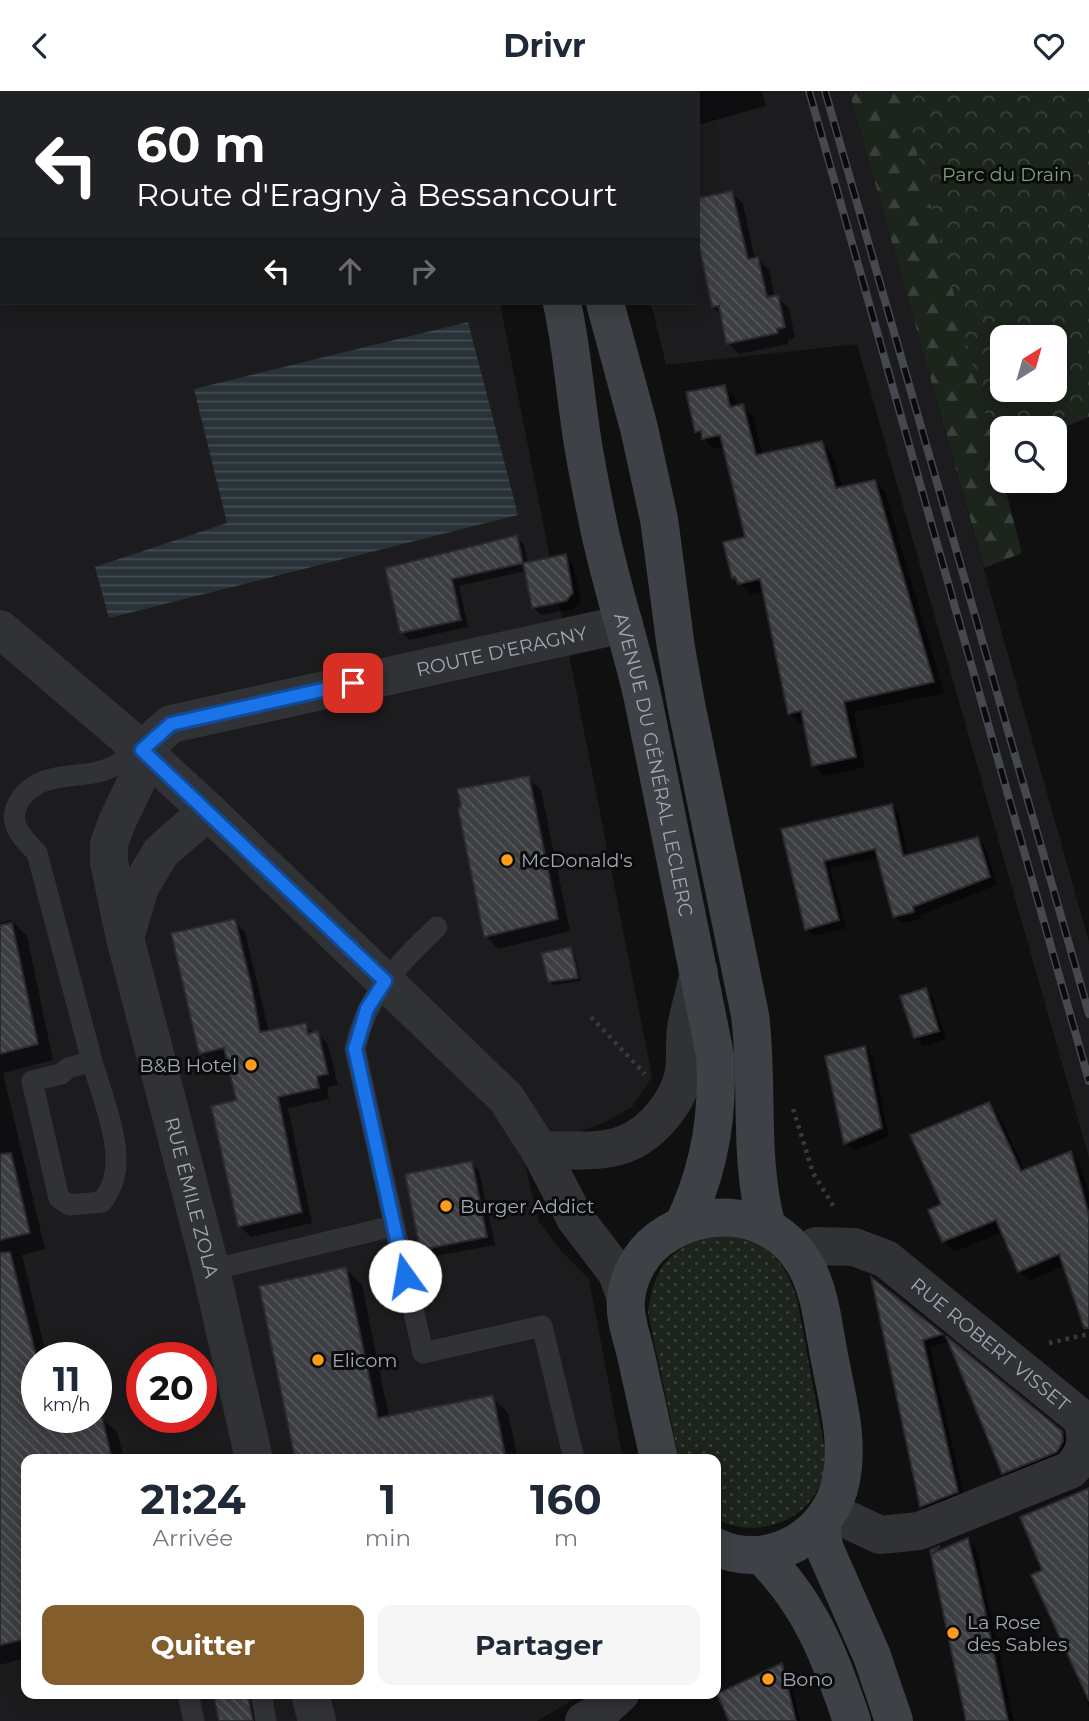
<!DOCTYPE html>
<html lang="fr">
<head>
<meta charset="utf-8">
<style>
	:root { --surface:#fff; --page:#f6f6f7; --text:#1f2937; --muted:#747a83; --accent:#835d2b }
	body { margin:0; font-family:Montserrat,sans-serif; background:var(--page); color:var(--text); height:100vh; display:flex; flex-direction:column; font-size:26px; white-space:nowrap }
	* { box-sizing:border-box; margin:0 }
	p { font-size:23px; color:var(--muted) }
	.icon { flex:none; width:38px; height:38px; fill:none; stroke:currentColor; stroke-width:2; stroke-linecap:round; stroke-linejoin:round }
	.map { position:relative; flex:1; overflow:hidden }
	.side { position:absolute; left:21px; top:1363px; width:700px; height:245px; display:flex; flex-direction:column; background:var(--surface); border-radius:14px; box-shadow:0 4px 18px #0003 }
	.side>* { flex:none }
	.hud { position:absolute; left:0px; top:0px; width:700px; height:214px; box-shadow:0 4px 18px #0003; background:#202124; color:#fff; overflow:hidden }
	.needle { width:46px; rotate:37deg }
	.tools { position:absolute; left:990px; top:234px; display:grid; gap:14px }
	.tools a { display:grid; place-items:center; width:77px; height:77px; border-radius:14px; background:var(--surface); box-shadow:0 4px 18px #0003; font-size:35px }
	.speed { position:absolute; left:21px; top:1251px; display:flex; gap:14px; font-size:35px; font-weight:700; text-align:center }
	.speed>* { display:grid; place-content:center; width:91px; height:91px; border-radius:50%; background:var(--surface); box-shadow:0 4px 18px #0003; line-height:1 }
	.speed small { font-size:18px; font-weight:400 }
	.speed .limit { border:10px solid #d22; background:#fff; color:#111 }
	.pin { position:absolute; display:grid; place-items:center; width:60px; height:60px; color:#fff; margin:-30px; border-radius:14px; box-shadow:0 4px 10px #0006 }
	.me { position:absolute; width:77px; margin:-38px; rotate:347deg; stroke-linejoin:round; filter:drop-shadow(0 0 5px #0008) }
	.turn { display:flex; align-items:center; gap:24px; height:147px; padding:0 21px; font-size:32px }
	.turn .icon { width:91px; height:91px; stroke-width:2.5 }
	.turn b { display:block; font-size:49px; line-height:60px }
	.lanes { display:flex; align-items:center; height:66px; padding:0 21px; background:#0003; justify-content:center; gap:35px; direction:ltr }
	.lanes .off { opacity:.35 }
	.eta { display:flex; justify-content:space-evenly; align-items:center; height:119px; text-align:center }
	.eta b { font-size:42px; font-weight:700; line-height:49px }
	.cta { display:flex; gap:14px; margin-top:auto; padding:14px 21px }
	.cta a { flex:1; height:80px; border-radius:14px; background:var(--accent); color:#fff; font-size:28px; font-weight:700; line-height:80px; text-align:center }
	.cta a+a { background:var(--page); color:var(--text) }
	header { display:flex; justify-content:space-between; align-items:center; height:91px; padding:0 21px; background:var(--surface); font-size:32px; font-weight:700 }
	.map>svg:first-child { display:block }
	.built { fill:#1c1c1e; fill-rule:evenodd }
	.grass { fill:url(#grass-dots) }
	.forest { fill:url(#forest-firs) }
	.park { fill:url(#park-crowns); fill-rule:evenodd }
	.water { fill:url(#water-rules) }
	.shadow { fill:#0007 }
	.building { fill:url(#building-back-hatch); stroke:#292a2d; stroke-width:2 }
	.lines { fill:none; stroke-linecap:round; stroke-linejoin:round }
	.path { stroke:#36393d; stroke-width:4.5; stroke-dasharray:3.5 5; stroke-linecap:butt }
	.service { stroke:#303236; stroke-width:21 }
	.minor { stroke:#303236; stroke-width:38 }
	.tertiary { stroke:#303236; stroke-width:38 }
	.secondary { stroke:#3e4146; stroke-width:38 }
	.rail-casing { stroke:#45484e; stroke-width:8 }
	.rail { stroke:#0b0b0c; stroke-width:5; stroke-dasharray:16; stroke-linecap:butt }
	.route-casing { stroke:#114b97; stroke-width:18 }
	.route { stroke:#1a73e8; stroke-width:12 }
	.poi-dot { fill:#fd9c1c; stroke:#0b0b0c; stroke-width:2.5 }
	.labels { text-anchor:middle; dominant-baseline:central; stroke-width:6; stroke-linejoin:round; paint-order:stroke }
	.park-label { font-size:19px; fill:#77a075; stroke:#0b0b0c }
	.street-label { font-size:19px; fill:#a0a8b3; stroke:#0b0b0c }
	.poi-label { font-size:19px; fill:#a0a8b3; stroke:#0b0b0c; text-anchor:start }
</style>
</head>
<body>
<header><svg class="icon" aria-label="back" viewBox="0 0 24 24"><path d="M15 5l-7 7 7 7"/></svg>Drivr<svg class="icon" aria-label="heart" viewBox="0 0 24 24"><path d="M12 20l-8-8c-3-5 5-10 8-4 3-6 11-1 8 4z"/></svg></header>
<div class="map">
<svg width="1089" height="1630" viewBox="0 0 1089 1630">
	<defs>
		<pattern id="grass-dots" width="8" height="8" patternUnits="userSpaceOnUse" patternTransform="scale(1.75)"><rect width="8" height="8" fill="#1c241c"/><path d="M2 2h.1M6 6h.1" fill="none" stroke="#3a413b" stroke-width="1.8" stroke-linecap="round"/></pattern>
		<pattern id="forest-firs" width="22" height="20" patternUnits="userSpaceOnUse" patternTransform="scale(1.75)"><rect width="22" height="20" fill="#1c241c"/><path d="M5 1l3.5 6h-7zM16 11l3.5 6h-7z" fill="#3a413b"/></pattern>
		<pattern id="park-crowns" width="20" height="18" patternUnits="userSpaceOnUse" patternTransform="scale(1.75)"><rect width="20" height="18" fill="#1c241c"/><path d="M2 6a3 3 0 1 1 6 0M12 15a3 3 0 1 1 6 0" fill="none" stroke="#3a413b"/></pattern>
		<pattern id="water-rules" width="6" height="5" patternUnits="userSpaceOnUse" patternTransform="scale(1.75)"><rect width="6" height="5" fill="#283237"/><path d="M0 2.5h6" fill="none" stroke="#444d52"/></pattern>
		<pattern id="building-back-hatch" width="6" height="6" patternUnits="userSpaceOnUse" patternTransform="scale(1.75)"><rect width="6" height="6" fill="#3c3e41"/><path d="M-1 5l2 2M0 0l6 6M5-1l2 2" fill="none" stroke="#55575a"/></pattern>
	</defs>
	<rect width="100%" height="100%" fill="#101011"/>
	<!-- built -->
	<path class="built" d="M0,0H458V2H2V212H500L652,986L632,1016L603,1032L522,1061L539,1131L562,1161L589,1188L623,1368H26V1603H583L537,1630H0ZM37,1267H96V1326H37ZM142,1267H201V1326H142Z
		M602,0H849L1089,851V1067L857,253L666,274L651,212H698V2Z"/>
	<!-- grass -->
	<path class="grass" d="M722,1144C765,1149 784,1167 797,1208L827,1371C824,1384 821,1395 813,1406C793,1436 746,1446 716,1427V1368H679L648,1221C653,1175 675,1150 722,1144Z"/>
	<!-- forest -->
	<path class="forest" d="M849,0H901L1022,462L984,477Z"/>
	<!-- park -->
	<path class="park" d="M901,0H1089V326L1055,340V338H1003V361L996,364ZM1003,247H1055V299H1003Z"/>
	<!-- water -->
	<path class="water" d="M468,231L518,424L109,527L95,476L227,432L194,298Z"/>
	<!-- shadow -->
	<path class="shadow" d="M0,0H116V2H2L0,32Z
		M673,0H762L766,15L698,34V2Z
		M2,83V204L0,205V84Z
		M732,102L743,113L755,168H758L769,179L775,206H777L789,217L795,247L788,249V253L739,263L728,252L722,225L713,216Z
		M724,296L735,306L737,316L742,315L753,326L763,365L822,352L832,363L843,397L875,391L885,401L944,602L854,621L865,676L824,685L814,674L805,632L801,633L790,622L764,500L750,503L733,486L747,447L724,356L714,358L696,340Z
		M516,446L524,453L528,473L565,465L573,473L581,510L574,518L541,524L533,516L526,480L459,495L468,536L409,549L402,541L387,478Z
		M528,687L541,699L570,840L498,858L486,845Z
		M892,715L899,723L908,765L978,748L985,755L997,794L920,824L921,828L902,832L895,825L879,766L830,777L846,837L814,845L807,838L783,740Z
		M11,829L27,845L53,969L3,982L45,1158L22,1164L47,1267H37V1326H96V1322L117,1341L124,1368H26V1567L0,1574V832Z
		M234,830L245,841L269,941L305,934L314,943L317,942L328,953L338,994L327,996L329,1008L288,1017L312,1132L251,1146L240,1135L238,1010L228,970L212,973L201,962Z
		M571,858L574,862L581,890L553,894L549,890Z
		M925,899L933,907L946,948L924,955L915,947Z
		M865,957L873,966L889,1045L854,1060L846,1052Z
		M988,1013L999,1024L1025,1080L1070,1062L1080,1072L1089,1102V1232L1065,1175L1029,1190L1019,1180L1003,1141L954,1161L943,1150V1114Z
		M471,1072L479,1080L495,1154L430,1166L421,1158Z
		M346,1178L362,1194L389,1326L492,1306L508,1322L518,1368H296L261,1196Z
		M874,1190L948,1251L930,1256L965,1408L930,1422L922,1415Z
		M1061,1341L1069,1349L1064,1367L1011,1389L1004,1382Z
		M1089,1399V1616L1076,1585L1079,1584L1044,1480Z
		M968,1449L977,1459L1014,1630H968L932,1460L939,1457L942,1460Z
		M782,1574L789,1581L800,1630H730Z
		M215,1603H251L255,1630H221Z
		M459,1603H483L463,1607Z"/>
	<!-- building -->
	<path class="building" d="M732,100L748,168L758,166L767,206L778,204L785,236L777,238L778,242L726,253L719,215L712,216L698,151V107Z
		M725,294L730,316L743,313L756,364L822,350L836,397L875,389L934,591L844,611L856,666L812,675L801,620L788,623L760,488L738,493L735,486L732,487L723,451L745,446L720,344L702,348L701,340L695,341L686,301Z
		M517,444L523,472L452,488L461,529L400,542L385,477Z
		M566,463L573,502L566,510L532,517L523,472Z
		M529,685L558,828L484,846L458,718L461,715L457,698Z
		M892,713L903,765L978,746L990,786L913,816L914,821L893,826L875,758L824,770L839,829L805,839L781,738Z
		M235,828L252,897L260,941L306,932L308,943L318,940L328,983L317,985L319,997L278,1006L302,1121L238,1136L211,1015L236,1009L224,957L199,963L171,842Z
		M12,832L38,953L0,963V834Z
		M571,856L578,887L548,891L541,862Z
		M926,897L939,940L914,947L900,905Z
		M865,955L882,1037L844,1053L825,965Z
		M989,1011L1021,1080L1071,1060L1089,1124V1237H1084L1059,1163L1018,1181L996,1129L942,1151L928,1119L941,1113L910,1044Z
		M11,1062L30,1142L0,1149V1063Z
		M472,1070L487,1146L420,1159L405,1083Z
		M10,1161L37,1268V1326H102L112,1368H26V1548L0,1554V1162Z
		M346,1176L378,1327L493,1304L506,1368H295L259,1195Z
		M871,1186L943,1243L923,1249L958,1401L920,1416Z
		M946,1245L1062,1340L1063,1350L1057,1361L1002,1383Z
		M1089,1397V1610L1031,1484L1042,1479L1020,1426Z
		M968,1447L981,1501L1008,1630H966L930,1459L940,1455L931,1463Z
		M782,1572L796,1630H729L717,1603Z
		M213,1603H248L253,1630H219Z"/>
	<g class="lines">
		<!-- path -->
		<path class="path" d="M591,926L645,983
			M793,1018L813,1082L836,1119
			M1049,1252L1089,1243"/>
		<!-- service -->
		<path class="service" d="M655,0V2
			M128,2L130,0
			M0,39L2,38
			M437,836C398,874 367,902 355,958L423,1262L542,1235L574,1368
			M92,970C101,1002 123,1055 114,1087C112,1097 107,1103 102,1111L69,1114L59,1107L32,990L61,983L68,977L92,970L37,762C21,745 4,730 22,706C28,699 34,694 44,690C61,684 80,685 98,681C114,677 128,667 142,659
			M211,1179L393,1135
			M188,1603L194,1630
			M261,1603L266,1630"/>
		<!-- minor -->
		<g class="minor">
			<path d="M0,538L142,659L208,720L506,1007L540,1060L575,1127L617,1182L626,1208"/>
			<path id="s1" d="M208,720L161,761L140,796L125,847L109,771V753L117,731L138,687L142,659L171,633L624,533"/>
			<path id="s2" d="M125,847L211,1179L254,1368"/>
			<path d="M540,1060C567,1058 599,1063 625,1053C653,1042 679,1010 684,981C686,967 684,952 686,938C689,919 695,900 699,881"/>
			<path id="s3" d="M800,1165L816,1155L854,1156L886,1168L1081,1327C1089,1348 1086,1363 1070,1379L919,1440L880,1444L829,1420"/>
			<path d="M310,1603L317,1630"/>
		</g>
		<!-- tertiary -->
		<path class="tertiary" d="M584,1630L600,1621L620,1603"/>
		<!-- secondary -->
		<g class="secondary">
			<path d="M519,0L520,2"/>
			<path d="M562,0V2"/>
			<path id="s4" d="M562,212C571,252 574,292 580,333C584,363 590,393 596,422C608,485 629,546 643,608L715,964C719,1024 710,1079 683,1134"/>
			<path d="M605,212L639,337L659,428L676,557L686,613L750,924C759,994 748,1067 767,1136"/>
			<path d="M659,1368C651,1332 643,1296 635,1260C631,1244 624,1225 626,1208C628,1186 640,1163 658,1149C707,1112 777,1120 807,1177C822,1206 824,1243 831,1274C838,1312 849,1350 841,1389C831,1445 768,1481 716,1456"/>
			<path d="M821,1433L824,1456L872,1565L894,1630"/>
			<path d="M761,1464C810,1512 830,1565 852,1630"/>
		</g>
		<!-- rail casing -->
		<g class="rail-casing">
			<path id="rail" d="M809,0L1089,990
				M825,0L1089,923"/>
		</g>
		<!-- rail -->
		<use href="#rail" class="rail"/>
	</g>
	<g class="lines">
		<!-- route casing -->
		<g class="route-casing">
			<path id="route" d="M353,592L171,633L142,659L385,890L367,918L355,958L405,1185"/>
		</g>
		<!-- route -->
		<use href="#route" class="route"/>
	</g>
	<!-- markers -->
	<g class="poi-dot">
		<circle cx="507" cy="769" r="7"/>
		<circle cx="251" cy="974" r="7"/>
		<circle cx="446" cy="1115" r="7"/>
		<circle cx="318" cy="1269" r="7"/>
		<circle cx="953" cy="1542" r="7"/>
		<circle cx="768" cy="1588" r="7"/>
	</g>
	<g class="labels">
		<!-- park labels -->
		<g class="park-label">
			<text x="1007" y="83">Parc du Drain</text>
		</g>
		<!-- street labels -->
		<g class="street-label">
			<text stroke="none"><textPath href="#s1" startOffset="730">ROUTE D'ERAGNY</textPath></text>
			<text stroke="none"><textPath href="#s4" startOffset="471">AVENUE DU GÉNÉRAL LECLERC</textPath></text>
			<text stroke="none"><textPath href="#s2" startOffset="268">RUE ÉMILE ZOLA</textPath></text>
			<text stroke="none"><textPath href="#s3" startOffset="226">RUE ROBERT VISSET</textPath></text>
		</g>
		<!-- poi labels -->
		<g class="poi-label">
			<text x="521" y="769">McDonald's</text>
			<text x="237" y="974" text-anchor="end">B&amp;B Hotel</text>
			<text x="460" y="1115">Burger Addict</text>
			<text x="332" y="1269">Elicom</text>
			<text x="967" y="1531">La Rose<tspan x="967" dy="22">des Sables</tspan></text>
			<text x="782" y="1588">Bono</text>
		</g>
	</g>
</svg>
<div class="tools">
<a><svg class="needle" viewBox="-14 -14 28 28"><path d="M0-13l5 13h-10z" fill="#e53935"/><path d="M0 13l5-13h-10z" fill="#747a83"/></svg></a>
<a><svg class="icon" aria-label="search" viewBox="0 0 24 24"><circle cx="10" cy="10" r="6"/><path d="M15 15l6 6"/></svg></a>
</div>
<div class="speed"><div>11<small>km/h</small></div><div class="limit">20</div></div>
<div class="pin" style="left:353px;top:592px;background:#d93025"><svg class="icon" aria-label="arrive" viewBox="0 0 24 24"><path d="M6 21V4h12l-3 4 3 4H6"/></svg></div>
<svg class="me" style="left:405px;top:1185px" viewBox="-20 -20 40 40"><circle r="19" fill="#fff"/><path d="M0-13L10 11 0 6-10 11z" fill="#1a73e8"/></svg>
<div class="hud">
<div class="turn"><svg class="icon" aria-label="left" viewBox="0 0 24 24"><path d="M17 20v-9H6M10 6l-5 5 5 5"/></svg><div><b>60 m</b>Route d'Eragny à Bessancourt</div></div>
<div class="lanes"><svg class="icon" aria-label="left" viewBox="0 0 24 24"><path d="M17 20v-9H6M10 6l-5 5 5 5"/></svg><svg class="icon off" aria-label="ahead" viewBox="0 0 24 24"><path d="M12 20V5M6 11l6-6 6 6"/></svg><svg class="icon off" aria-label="right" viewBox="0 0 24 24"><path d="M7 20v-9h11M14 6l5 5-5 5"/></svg></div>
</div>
<section class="side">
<div class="eta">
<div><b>21:24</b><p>Arrivée</p></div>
<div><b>1</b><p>min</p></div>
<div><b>160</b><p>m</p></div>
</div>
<div class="cta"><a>Quitter</a><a>Partager</a></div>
</section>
</div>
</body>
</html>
